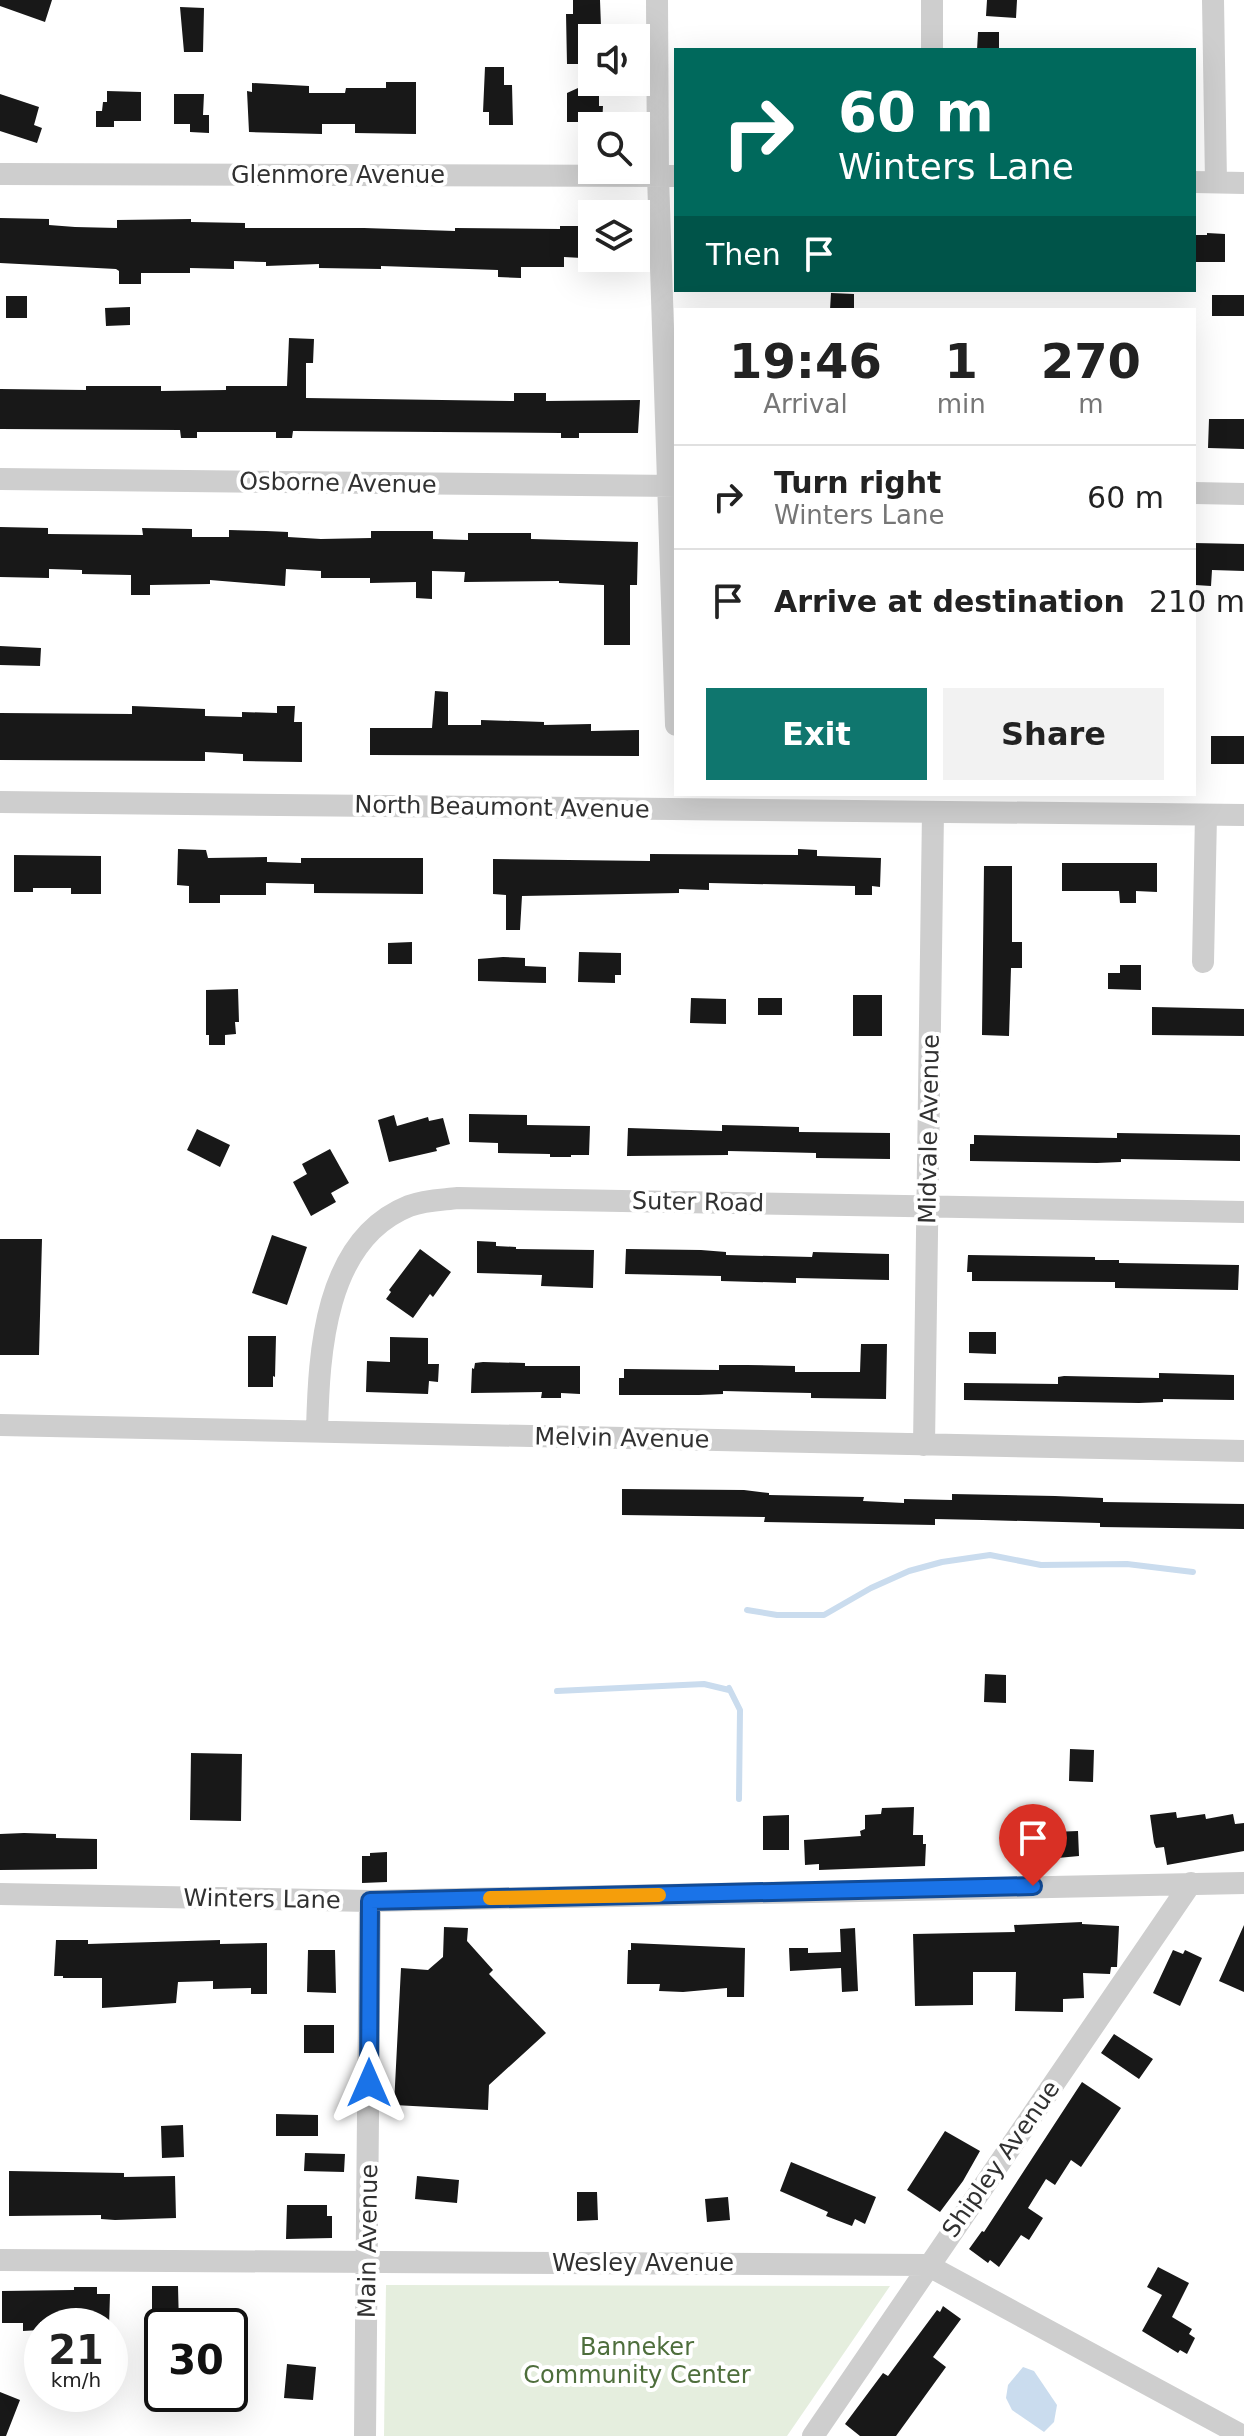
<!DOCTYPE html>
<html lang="en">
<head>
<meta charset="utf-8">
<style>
	:root { --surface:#fff; --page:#f2f2f2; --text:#222; --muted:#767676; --line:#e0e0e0; --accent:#0f766e }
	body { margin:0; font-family:"DejaVu Sans",sans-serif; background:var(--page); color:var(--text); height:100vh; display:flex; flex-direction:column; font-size:30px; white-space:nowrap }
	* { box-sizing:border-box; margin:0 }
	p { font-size:26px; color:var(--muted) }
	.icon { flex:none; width:44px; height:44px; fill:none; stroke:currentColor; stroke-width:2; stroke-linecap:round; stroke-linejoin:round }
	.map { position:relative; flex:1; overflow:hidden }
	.side { position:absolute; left:674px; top:308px; width:522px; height:488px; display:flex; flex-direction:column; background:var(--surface); border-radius:0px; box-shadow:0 8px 32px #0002 }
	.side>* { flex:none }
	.top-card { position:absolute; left:674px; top:48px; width:522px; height:244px; border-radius:0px; box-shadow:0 8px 32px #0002; background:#00695c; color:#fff; overflow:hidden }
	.controls { position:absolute; left:578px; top:24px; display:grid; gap:16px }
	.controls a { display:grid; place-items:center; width:72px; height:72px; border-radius:0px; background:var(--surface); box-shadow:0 8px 32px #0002; font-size:40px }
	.speed { position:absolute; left:24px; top:2308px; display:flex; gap:16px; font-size:40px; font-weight:700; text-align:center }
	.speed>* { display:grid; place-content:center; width:104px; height:104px; border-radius:50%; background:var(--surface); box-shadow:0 8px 32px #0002; line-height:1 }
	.speed small { font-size:20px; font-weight:400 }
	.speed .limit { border:4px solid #111; border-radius:12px; background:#fff; color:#111 }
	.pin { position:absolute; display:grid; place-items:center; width:68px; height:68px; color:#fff; margin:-82px -34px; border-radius:50% 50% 50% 0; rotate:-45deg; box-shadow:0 0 8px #0007 }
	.pin .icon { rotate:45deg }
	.me { position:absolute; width:88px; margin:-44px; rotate:0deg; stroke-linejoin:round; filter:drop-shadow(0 0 6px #0008) }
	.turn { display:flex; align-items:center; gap:28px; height:168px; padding:0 32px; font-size:36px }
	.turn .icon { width:104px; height:104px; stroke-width:2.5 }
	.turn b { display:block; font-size:56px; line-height:68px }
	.then { display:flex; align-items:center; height:76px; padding:0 32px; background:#0003; gap:16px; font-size:30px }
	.eta { display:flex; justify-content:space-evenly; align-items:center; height:136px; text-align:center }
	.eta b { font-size:48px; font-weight:800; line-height:56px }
	.cta { display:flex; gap:16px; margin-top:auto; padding:16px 32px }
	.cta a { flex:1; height:92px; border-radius:0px; background:var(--accent); color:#fff; font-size:32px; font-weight:800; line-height:92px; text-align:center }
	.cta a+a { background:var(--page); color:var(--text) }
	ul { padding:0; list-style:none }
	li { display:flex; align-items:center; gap:24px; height:104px; padding:0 32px; border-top:2px solid var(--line) }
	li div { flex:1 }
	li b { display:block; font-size:30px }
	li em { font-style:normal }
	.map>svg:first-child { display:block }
	.green { fill:#e5eede }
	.water { fill:#cadcee }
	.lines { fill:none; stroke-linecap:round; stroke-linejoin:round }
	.stream { stroke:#cadcee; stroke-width:6 }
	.building { fill:#181818 }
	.minor { stroke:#cecece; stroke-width:22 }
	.route-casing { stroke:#114b97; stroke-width:20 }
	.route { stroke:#1a73e8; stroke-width:14 }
	.slow { stroke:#f59e0b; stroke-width:14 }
	.labels { text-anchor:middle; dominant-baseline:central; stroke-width:8; stroke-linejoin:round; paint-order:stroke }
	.street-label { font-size:24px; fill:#313131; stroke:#fff }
	.park-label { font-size:24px; fill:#4e6e3c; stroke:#fff }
</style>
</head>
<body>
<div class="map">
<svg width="1244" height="2436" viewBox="0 0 1244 2436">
	<rect width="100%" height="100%" fill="#fff"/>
	<!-- green -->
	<path class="green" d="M386,2285L890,2286L787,2436H384Z"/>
	<!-- water -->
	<path class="water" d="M1023,2367L1034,2371L1057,2405L1054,2422L1044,2432L1012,2410L1006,2398L1008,2385Z"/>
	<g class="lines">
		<!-- stream -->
		<path class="stream" d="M747,1610L777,1615H824L871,1588L909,1571L942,1562L990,1555L1041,1565L1127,1564L1193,1572
			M729,1688L740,1710L739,1799
			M557,1691L704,1684L729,1690"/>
	</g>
	<!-- building -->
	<path class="building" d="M0,0H52L45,22L0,6Z
		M573,0H600L601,27H588L589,64H567L566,14H573Z
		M987,0H1017L1016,18L986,16Z
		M180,7L204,8L203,52H184Z
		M978,32H999V50H977Z
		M485,67H504V85H512L513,125H489V112H483Z
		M386,82H416V134L355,133V124H322V134L249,132L247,91L252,92V83L309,86V93H345L346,88H386Z
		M589,83V92H599V106H603L602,125H579V122H567V93Z
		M107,91L141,92V121H114V127H96V111H102L103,102H107Z
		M0,94L39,107L34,125L42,128L37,143L0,131Z
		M174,94H204L203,115H209V133L190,132V124H174Z
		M0,218L49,219V225L75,227L117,228V220L191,219V222L245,223V228H364L455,231V228L560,229V226H582V258L564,257V267H521V278L498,277V270L381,266V269L319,268V264L266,266V262L234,261V269L190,268V273H141V284H119V271L116,269L0,263Z
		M1207,233L1225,234V262H1196V235H1207Z
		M831,293L854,294V310H830Z
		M1212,295H1244V316H1212Z
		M6,296H27V318H6Z
		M130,307V325L106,326L105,308Z
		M289,338L314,339L313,363H306V398L514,401V393H546V401L640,400L638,433H579V438H561V433L293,431L292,438H276V432H197V438H181L180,430L0,429V389L86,390V386H161V391L226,390V386H287Z
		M1209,419H1244V449L1208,448Z
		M0,527L48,528V534L143,535L142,528L192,529V537H229V530L266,531L288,532V537L321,539L371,538V531H433V539L468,540V533H531V539L638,542L637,585H630V645H604V585L559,583V581L464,582L465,572L432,571V599L416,598V582L370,583V578H321V571L286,569L285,586L210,580V584L150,585V595H131V575L82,574V570L49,569V578L0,577Z
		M1194,543L1244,544V571L1212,570L1211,586L1195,585Z
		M0,646L41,648L40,666L0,665Z
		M435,691L448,692V725H481V720L544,722V725L591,724V731L639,730V756L370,755V728H432Z
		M132,706L205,709V716L242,717V712L277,713V706H295L294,722H302V762L243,761V754L205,752V761L0,760V713L132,714Z
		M1211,736H1244V764H1211Z
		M178,849L206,850L208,858L267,857V862L301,863V858H423V894L314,893V884L266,883V895H220V903H189V886L177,885Z
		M798,849L817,850V856L881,858L880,887L872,886V895H855V886L709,883V890L679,889V893L522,896L520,930H506V895L493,894V859L650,861V854L798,855Z
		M14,855L101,856V894H71V888H33V892H14Z
		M1062,863H1157V892L1136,891V903H1120L1119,891H1062Z
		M984,866H1012V942H1022V968H1011L1009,1036L982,1035Z
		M412,942V964H388V943Z
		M579,952L621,953V975H615V983L578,982Z
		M503,957L525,958V966L546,967V983L478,981V959Z
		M1120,965H1141V990L1108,989V973H1120Z
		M238,989L239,1022H235L236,1034L225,1035V1045H209V1035H206V990Z
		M853,995H882V1036H853Z
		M691,998L726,999V1024L690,1023Z
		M758,998H782V1015H758Z
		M1152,1007L1244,1009V1036L1152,1035Z
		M469,1114L527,1115V1125L590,1126L589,1155H571V1157H550V1154L498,1153V1143L469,1142Z
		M394,1115L397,1126L428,1117L429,1121L443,1118L450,1144L436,1148L437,1151L389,1162L378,1120Z
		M722,1125L799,1127V1132L890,1133V1159L816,1158V1153L775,1152L728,1151V1155L627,1156L628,1128L722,1131Z
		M197,1129L230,1145L220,1167L187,1150Z
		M1117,1133L1240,1135V1161L1121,1159V1162L1097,1163L970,1161V1144H974V1135L1117,1138Z
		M330,1149L349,1183L331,1193L336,1202L311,1216L293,1182L307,1174L302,1164Z
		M272,1235L307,1247L287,1305L252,1293Z
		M0,1239H42L39,1355H0Z
		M477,1241L496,1242V1246L516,1247V1249L594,1250L593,1288L541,1286L542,1275L477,1273Z
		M420,1249L451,1272L433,1297L430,1294L413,1318L386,1299L391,1292L389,1290Z
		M626,1249L701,1250L726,1252V1255L812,1257L813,1252L889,1254V1280L796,1278V1283L721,1281V1276L625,1274Z
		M968,1255L1095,1257V1260H1119V1263L1239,1265L1238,1290L1115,1288V1282L972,1281V1272H967Z
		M969,1332H996V1354L969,1353Z
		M248,1336H276L275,1377L273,1376V1387H248Z
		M390,1337L428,1338V1364H439L438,1382L429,1381L428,1394L366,1392L367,1361L390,1362Z
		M861,1344H887L886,1399L811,1398V1393L723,1391V1394L699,1395H619V1378H624V1369L719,1370V1365H747L795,1366V1372H860Z
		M483,1362L525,1363V1366H580V1394L561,1393V1398H541L542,1392L471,1393L472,1368L474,1369L475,1363Z
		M1159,1373L1234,1375V1400L1163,1399V1402L1139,1403L964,1400V1383L1058,1384V1377L1064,1376L1159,1378Z
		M622,1489L744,1490L769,1493V1495L864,1497L863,1501L904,1503V1499L952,1500V1494L1055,1496L1103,1498V1502L1244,1504V1529L1100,1527V1523L983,1520L935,1519V1525L764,1522L765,1517L622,1515Z
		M985,1674L1006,1675V1703L984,1702Z
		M1070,1749L1094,1750L1093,1782L1069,1781Z
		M191,1753L242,1754L241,1821L190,1820Z
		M914,1807L913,1835H923V1844H926L925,1866L819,1870V1864L805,1865L804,1840L861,1836L860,1831L865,1829V1815L881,1814L882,1808Z
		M1176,1812L1177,1818L1205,1814L1206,1819L1233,1814L1235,1824L1244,1823V1851L1167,1865L1164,1847L1156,1848L1154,1843L1150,1815Z
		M789,1815V1850H763V1816Z
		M1012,1819L1052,1820V1832L1078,1831L1079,1856L1047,1859L1014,1858Z
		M24,1833L56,1834V1838L97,1839V1869L0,1870V1834Z
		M387,1852V1882L362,1883V1856H370V1853Z
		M1082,1922V1924L1119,1926L1117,1967H1111L1110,1974L1083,1973L1084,1998L1063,1999V2012L1015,2011L1016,1972H973V2005L915,2006L913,1934L1015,1932L1014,1925Z
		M1244,1925V1992L1219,1981Z
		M444,1927L468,1928L467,1941L493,1970L489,1974L546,2033L489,2085L488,2110L394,2105L401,1968L428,1970L443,1957Z
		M855,1928L858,1991L842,1992L841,1968L790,1971L789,1948H808V1953L841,1952L840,1929Z
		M56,1940H88V1944L220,1940V1944L267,1943V1994H251V1988L213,1989V1981L178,1982L176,2003L102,2008V1978H63V1976H54Z
		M631,1943L745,1948L744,1997H727V1988L683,1992L659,1991L660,1984H627L628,1950H631Z
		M308,1950H335L336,1993L307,1992Z
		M1173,1950L1183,1954L1185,1950L1202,1958L1180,2006L1153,1993Z
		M304,2025H334V2053H304Z
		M1114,2034L1153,2059L1139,2079L1101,2053Z
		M1082,2082L1121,2108L1081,2167L1071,2160L1055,2185L1046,2179L1028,2208L1043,2218L1029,2240L1021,2235L999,2267L990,2260L988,2263L969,2249L982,2231L984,2232Z
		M276,2114L318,2115V2136H276Z
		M183,2125L184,2157L162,2158L161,2126Z
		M945,2131L980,2151L963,2181L940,2212L907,2190Z
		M305,2153L345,2154L344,2172L304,2171Z
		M791,2162L876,2197L865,2224L855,2219L852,2226L826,2216L828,2212L780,2191Z
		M9,2171L124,2173V2177L175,2176L176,2218L115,2220L101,2219V2215L9,2216Z
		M417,2176L459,2180L457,2203L415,2199Z
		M577,2192H597L598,2220L577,2221Z
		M728,2197L730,2220L707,2222L705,2199Z
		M287,2205H327V2216H332V2238L286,2239Z
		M1158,2267L1189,2283L1172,2317L1192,2329L1189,2334L1195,2338L1187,2354L1180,2350L1178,2353L1142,2331L1162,2295L1147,2287Z
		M152,2286H178L179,2326H152Z
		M74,2287H97V2294H110L109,2326L40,2322V2330L23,2331V2323H2V2291L74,2290Z
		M943,2306L961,2319L933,2357L946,2367L896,2436H860L845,2424L883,2373L888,2376L937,2310L940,2312Z
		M287,2364L316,2367L313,2400L284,2398Z
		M0,2392L20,2400L6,2436H0Z"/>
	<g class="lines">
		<!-- minor -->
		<path class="minor" d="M657,0L658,176L676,725
			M1213,0L1216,182
			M932,50V0
			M0,174L676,176
			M1194,182L1244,183
			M0,479L676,486
			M1194,493L1244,494
			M0,802L1244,815
			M1203,962L1206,815
			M0,1425L1244,1451
			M317,1430C319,1353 324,1240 409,1206C425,1200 441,1200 458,1198L1244,1212
			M924,1445L933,812
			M0,1894L370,1901L1244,1883
			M0,2260L927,2265L1243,2436
			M365,2436L370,1901
			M813,2436L1191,1883"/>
	</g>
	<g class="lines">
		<!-- route casing -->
		<g class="route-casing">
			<path id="route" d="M369,2083L370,1901L1033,1886"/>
		</g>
		<!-- route -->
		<use href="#route" class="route"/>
		<!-- slow -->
		<path class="slow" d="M490,1898L659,1895"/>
	</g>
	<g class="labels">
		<!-- street labels -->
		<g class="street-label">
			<text x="338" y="175">Glenmore Avenue</text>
			<text transform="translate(338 483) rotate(1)">Osborne Avenue</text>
			<text transform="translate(502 807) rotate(1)">North Beaumont Avenue</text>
			<text transform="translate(929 1129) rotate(-89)">Midvale Avenue</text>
			<text transform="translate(698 1202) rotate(1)">Suter Road</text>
			<text transform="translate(622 1438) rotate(1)">Melvin Avenue</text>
			<text transform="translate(262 1899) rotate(1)">Winters Lane</text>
			<text transform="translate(1001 2159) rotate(-55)">Shipley Avenue</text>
			<text transform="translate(368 2241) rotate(-89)">Main Avenue</text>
			<text x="643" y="2263">Wesley Avenue</text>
		</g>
		<!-- park labels -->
		<g class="park-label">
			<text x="637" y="2347">Banneker<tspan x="637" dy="28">Community Center</tspan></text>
		</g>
	</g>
</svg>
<div class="controls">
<a><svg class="icon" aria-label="sound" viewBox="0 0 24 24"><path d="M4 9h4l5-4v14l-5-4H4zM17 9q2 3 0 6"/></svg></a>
<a><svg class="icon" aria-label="search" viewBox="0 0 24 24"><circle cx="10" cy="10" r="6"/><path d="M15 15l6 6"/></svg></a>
<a><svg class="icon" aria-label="layers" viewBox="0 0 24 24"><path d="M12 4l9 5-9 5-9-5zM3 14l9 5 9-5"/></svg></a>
</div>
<div class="speed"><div>21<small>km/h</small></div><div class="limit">30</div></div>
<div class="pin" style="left:1033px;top:1886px;background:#d93025"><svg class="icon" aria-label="arrive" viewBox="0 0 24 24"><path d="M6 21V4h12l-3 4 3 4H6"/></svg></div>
<svg class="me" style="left:369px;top:2083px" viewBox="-20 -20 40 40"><path d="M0-17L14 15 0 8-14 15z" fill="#1a73e8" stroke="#fff" stroke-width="4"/></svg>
<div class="top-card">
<div class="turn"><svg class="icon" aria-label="right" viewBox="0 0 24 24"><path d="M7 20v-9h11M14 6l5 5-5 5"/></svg><div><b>60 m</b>Winters Lane</div></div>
<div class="then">Then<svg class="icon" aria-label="arrive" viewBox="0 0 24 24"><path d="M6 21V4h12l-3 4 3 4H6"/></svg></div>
</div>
<section class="side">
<div class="eta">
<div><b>19:46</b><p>Arrival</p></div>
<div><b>1</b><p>min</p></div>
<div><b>270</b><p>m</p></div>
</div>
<ul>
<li><svg class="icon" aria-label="right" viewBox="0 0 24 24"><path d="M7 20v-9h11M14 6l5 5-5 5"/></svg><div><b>Turn right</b><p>Winters Lane</p></div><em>60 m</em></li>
<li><svg class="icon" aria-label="arrive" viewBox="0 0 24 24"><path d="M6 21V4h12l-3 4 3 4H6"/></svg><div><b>Arrive at destination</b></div><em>210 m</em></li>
</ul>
<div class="cta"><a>Exit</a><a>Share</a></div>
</section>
</div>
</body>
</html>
